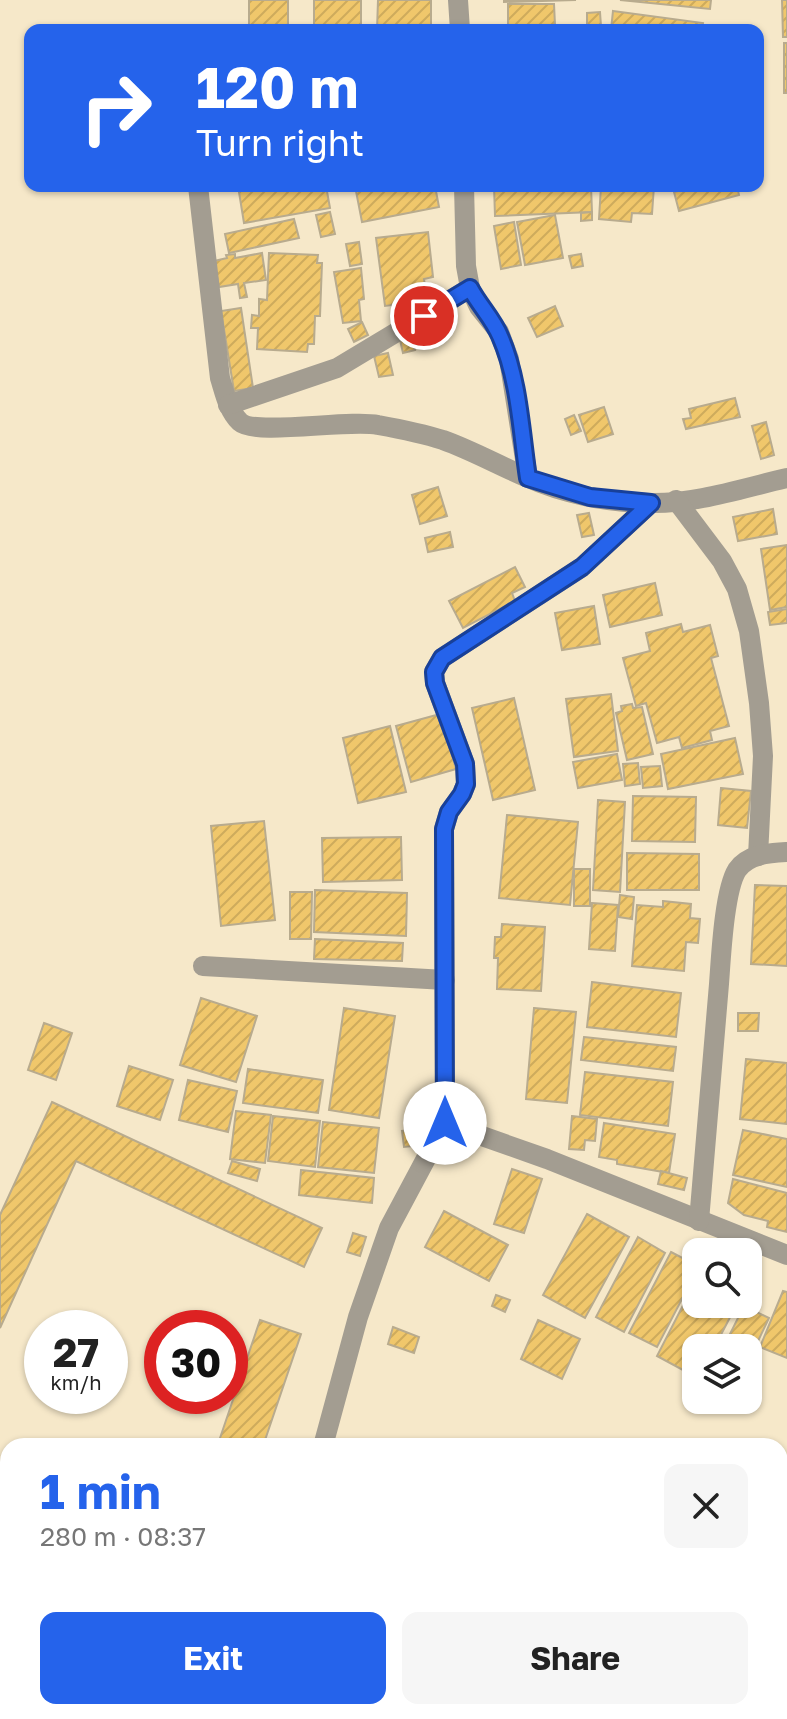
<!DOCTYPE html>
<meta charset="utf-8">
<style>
:root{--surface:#fff;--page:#f6f6f6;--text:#222;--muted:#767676;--accent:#2563eb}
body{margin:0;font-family:"Golos Text",sans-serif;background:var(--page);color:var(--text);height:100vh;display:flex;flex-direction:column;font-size:30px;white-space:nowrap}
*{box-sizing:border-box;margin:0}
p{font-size:26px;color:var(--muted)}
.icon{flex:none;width:44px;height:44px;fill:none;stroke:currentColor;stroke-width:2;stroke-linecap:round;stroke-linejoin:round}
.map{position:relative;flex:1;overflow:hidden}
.side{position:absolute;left:0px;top:1438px;width:788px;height:282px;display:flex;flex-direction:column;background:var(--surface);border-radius:24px 24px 0 0;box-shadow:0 2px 6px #0004}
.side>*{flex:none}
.guide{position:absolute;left:24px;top:24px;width:740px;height:168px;border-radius:16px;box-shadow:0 2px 6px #0004;background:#2563eb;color:#fff;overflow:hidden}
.fabs{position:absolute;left:682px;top:1238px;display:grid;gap:16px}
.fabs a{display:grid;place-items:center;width:80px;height:80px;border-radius:16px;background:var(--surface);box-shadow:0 2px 6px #0004;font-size:40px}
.speed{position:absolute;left:24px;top:1310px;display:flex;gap:16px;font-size:40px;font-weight:700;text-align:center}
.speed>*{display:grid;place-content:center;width:104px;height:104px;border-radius:50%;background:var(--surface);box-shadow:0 2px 6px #0004;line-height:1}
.speed small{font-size:20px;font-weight:400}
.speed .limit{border:12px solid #d22;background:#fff;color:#111}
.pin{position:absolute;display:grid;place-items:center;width:68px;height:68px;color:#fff;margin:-34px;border:4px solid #fff;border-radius:50%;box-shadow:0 2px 8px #0007}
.me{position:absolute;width:88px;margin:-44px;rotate:0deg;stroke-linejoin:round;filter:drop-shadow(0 0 6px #0008)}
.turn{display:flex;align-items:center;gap:28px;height:168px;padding:0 40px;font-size:36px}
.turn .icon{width:104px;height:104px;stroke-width:2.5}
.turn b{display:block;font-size:56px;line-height:68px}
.round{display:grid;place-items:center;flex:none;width:84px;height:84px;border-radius:16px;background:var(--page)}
.headline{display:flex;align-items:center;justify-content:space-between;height:136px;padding:0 40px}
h1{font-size:48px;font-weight:700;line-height:60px;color:var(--accent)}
.action{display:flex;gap:16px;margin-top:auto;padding:16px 40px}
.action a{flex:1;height:92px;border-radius:16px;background:var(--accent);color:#fff;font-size:32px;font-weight:700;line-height:92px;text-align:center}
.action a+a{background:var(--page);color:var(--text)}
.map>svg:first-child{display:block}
</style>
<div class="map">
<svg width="787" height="1719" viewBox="0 0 787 1719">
<defs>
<pattern id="building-hatch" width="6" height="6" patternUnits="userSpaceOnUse" patternTransform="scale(2)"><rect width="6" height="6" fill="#f0c76b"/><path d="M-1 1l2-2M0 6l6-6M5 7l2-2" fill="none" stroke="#ceab5c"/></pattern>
</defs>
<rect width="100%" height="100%" fill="#f6e8c9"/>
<g fill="url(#building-hatch)" stroke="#b8ab8e" stroke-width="2">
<rect x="249" y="0" width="39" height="30"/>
<rect x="314" y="0" width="47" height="30"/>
<polygon points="378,0 431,0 431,30 377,30"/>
<polygon points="504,0 576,0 504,2"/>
<polygon points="620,0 711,0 710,9"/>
<polygon points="782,0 787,0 787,37 783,37"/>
<polygon points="508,4 554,4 555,25 508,25"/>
<polygon points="613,11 703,23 702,30 611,30"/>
<polygon points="600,12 601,26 587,26 587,13"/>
<rect x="496" y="29" width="51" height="1"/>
<rect x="784" y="43" width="3" height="50"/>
<polygon points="238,186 326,186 330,208 244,223"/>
<polygon points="355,186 435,186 439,207 362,222"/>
<polygon points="494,186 591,186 592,212 495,216"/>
<polygon points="601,186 654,186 652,214 632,213 631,222 599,219"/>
<polygon points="698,186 737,186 739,195 679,211 674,192"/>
<polygon points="330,212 335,234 321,237 316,215"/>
<polygon points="592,212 592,220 581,221 581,213"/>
<polygon points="555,215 563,258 525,265 517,222"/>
<polygon points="294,219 299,238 229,253 225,234"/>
<polygon points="514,222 521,265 501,269 494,226"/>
<polygon points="428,232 433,277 424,279 426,294 416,295 417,302 385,306 376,238"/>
<polygon points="359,242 362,264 350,266 346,244"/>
<polygon points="262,253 266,280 244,283 247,297 240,298 238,284 219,287 214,261 227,258 226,255 235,254 235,258"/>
<polygon points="269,253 318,255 317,263 322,263 320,316 315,316 314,344 308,344 307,352 257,349 258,328 251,328 252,315 259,316 259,299 267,300"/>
<polygon points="581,254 583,266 572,268 569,256"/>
<polygon points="361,268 364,299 359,300 361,321 343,323 334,272"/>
<polygon points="555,306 563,326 537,337 528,318"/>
<polygon points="241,308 253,388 234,391 221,311"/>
<polygon points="362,322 368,335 354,342 348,329"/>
<polygon points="411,338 415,350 403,353 400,340"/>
<polygon points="388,353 393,375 379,377 374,356"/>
<polygon points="735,398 740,417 686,429 683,419 691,418 689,409"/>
<polygon points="604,407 613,434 588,442 579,415"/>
<polygon points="574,415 581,431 571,435 565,419"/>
<polygon points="766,422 774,455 761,459 752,426"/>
<polygon points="438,487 447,516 420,524 412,495"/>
<polygon points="773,509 777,534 738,541 733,517"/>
<polygon points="589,513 594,535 582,537 577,515"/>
<polygon points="450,532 453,547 428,552 425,538"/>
<polygon points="787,545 787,607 770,610 761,549"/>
<polygon points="515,567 525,587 512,593 515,601 463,628 449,601"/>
<polygon points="655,583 662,615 610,627 603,595"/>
<polygon points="594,606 600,644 562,650 555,613"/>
<polygon points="787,609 787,623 770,625 768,612"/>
<polygon points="681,624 683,632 710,625 718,656 711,658 729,726 710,731 712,740 682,748 679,737 657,743 646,703 636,706 623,658 650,651 646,633"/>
<polygon points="611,694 618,751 574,757 566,699"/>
<polygon points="514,698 535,790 493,800 472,708"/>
<polygon points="632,704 633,708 642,707 653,754 627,760 616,713 622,711 621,706"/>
<polygon points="440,714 456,769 411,782 396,726"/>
<polygon points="390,726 406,792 358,803 343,738"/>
<polygon points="735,738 743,774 668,789 661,754"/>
<polygon points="617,754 622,780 578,788 573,762"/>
<polygon points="638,763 640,784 625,786 623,764"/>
<polygon points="660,766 662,786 643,788 641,767"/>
<polygon points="721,788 751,791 747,828 718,825"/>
<polygon points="633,796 696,797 695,842 632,841"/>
<polygon points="598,800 625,802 620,892 593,890"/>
<polygon points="507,815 578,822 570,905 499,898"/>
<polygon points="264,821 275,920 221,926 211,826"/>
<polygon points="401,837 402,880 323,882 322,838"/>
<polygon points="627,853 699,854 699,890 627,890"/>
<rect x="574" y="869" width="16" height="37"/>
<polygon points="755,885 787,886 787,966 751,964"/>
<polygon points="315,890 407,893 406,936 314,932"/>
<polygon points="290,892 312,892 311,939 290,939"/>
<polygon points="620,895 634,897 632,919 618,917"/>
<polygon points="663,901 691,904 690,918 700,919 698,943 686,942 684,971 632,966 637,905 663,907"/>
<polygon points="592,903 618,905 615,951 589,949"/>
<polygon points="502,924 545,927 541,991 497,989 498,958 494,958 495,937 501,937"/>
<polygon points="315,939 403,943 402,961 314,959"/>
<polygon points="592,982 681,993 676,1037 587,1027"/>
<polygon points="201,998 257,1016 236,1082 180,1065"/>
<polygon points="344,1008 395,1016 379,1118 329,1110"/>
<polygon points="534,1008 576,1012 567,1103 526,1099"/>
<polygon points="738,1013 759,1013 758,1031 738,1031"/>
<polygon points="44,1023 72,1033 56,1080 28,1070"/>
<polygon points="584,1037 676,1047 673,1071 581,1060"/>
<polygon points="746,1059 787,1063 787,1124 740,1119"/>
<polygon points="129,1066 173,1080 160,1120 117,1106"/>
<polygon points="248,1069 323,1080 318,1113 243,1103"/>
<polygon points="585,1072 673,1082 668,1126 580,1115"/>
<polygon points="188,1080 237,1091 228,1132 179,1120"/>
<polygon points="52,1102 322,1228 304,1267 76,1161 0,1328 0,1215"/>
<polygon points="236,1111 271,1115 265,1163 230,1159"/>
<polygon points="273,1116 320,1121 315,1167 268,1161"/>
<polygon points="572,1116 597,1119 595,1141 585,1140 584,1150 569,1149"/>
<polygon points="323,1122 379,1128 374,1173 318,1167"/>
<polygon points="604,1123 675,1134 669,1173 617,1164 617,1160 599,1157"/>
<polygon points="419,1129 421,1145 404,1147 402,1131"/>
<polygon points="743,1130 787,1139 787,1187 733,1175"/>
<polygon points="232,1161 260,1169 257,1181 228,1173"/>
<polygon points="512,1169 542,1179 524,1233 494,1224"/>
<polygon points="301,1170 374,1178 372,1203 299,1195"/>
<polygon points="661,1171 687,1178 684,1190 658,1184"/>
<polygon points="733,1179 787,1193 787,1232 767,1227 768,1221 744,1215 728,1203"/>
<polygon points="444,1211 508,1245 489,1281 425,1247"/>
<polygon points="587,1214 629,1237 585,1318 543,1295"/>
<polygon points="353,1233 366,1237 360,1256 347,1252"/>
<polygon points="638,1237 665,1253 624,1332 596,1317"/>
<polygon points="671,1252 696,1265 696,1272 657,1347 629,1333"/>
<polygon points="696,1280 696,1304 737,1304 714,1348 696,1348 696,1377 657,1356"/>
<polygon points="783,1291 787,1292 787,1358 760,1347"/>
<polygon points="496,1295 510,1300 505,1312 492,1306"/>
<polygon points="744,1306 769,1318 748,1362 748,1348 723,1348"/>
<polygon points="260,1320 301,1334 263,1446 234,1446 219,1441"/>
<polygon points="538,1320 580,1339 562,1379 521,1359"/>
<polygon points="393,1327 419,1337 414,1353 388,1344"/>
</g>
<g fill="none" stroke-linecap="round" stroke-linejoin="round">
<g stroke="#a39d91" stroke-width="20">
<polyline points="458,0 460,30"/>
<path d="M198,186l22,192c5,16 8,32 20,44 15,14 109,-3 138,3 22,4 43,8 65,15 28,10 55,25 83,37 37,17 83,26 124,26 46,1 93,-15 137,-25"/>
<polyline points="464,186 466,266 470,288 479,307 499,332 509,359 528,478"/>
<polyline points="228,405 337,368 470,288"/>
<polyline points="676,500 722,561 737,589 749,631 759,703 763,756 758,856"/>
<polyline points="203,966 445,980"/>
<polyline points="445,1123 547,1159 787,1255"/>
<path d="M699,1221c7,-79 14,-158 20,-237 2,-26 5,-93 18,-114 11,-16 33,-17 50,-18"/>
<polyline points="323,1446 358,1317 389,1228 445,1123 444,829 449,812 462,794 466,784 465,764 435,683 434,672 442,658 582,567 651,503"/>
<polyline points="780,1702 787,1701"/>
<polyline points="213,1719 216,1712"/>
<polyline points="724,1719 743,1712"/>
</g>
</g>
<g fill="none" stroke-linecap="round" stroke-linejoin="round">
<g stroke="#184099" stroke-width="20">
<path id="route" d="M424,316l46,-28c9,17 23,31 30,48 19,43 21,95 28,142l62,19 61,6 -69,64 -140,91 -8,14 1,11 30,81 1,20 -4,10 -13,18 -5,17 1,294"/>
</g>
<use href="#route" stroke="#2563eb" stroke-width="14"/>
</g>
</svg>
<div class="fabs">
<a><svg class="icon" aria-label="search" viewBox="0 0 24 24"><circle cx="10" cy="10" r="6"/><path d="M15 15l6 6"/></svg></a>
<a><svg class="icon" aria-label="layers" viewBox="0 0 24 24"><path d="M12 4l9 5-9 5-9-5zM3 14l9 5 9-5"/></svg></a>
</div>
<div class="speed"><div>27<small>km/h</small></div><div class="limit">30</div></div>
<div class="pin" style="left:424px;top:316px;background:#d93025"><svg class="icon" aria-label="arrive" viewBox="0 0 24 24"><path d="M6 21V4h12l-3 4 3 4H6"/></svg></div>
<svg class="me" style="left:445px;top:1123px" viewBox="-20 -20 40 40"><circle r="19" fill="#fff"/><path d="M0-13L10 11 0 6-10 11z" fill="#2563eb"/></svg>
<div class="guide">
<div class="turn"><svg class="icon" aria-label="right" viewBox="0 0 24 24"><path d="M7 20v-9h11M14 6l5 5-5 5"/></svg><div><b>120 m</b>Turn right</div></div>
</div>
<section class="side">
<div class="headline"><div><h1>1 min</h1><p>280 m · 08:37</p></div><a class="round"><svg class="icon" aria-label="close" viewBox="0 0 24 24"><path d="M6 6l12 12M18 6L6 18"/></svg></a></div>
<div class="action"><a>Exit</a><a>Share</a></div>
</section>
</div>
